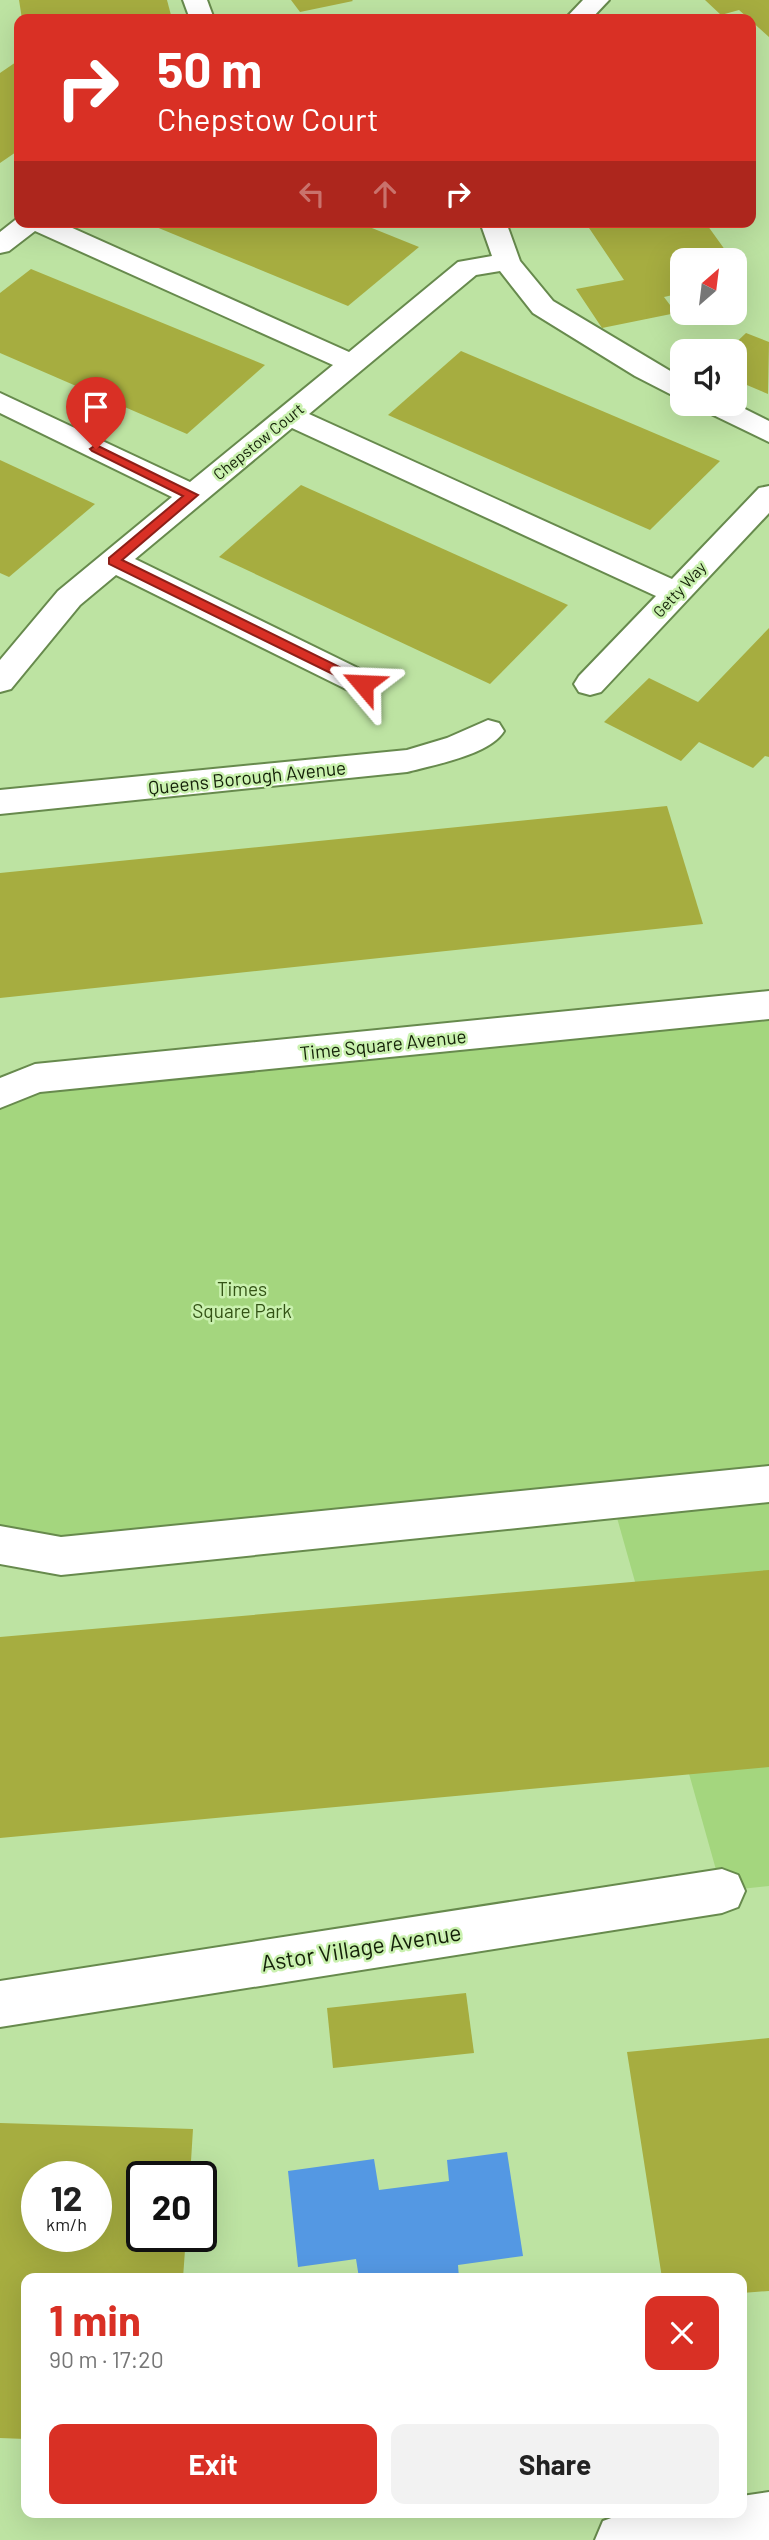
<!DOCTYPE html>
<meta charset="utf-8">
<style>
:root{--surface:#fff;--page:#f2f2f2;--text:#222;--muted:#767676;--accent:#d93025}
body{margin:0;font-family:Barlow,sans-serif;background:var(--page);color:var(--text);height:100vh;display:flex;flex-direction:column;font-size:26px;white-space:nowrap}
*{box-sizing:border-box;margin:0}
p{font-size:23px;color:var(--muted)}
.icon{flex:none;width:38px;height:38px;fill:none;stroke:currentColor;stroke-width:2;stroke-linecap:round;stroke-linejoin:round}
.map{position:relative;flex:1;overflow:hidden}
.side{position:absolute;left:21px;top:2273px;width:726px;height:245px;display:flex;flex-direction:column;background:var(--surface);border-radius:14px;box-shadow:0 7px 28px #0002}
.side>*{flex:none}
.top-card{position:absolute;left:14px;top:14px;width:742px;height:214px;border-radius:14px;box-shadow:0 7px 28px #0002;background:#d93025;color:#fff;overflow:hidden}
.needle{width:46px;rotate:28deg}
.controls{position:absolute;left:670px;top:248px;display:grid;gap:14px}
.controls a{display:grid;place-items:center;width:77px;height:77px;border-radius:14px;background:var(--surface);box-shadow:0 7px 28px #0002;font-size:35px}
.speed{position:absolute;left:21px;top:2161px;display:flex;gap:14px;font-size:35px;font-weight:700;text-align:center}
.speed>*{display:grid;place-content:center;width:91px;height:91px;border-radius:50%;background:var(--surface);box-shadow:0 7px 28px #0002;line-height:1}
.speed small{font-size:18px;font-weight:400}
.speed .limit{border:4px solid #111;border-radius:10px;background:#fff;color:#111}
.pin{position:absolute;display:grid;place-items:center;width:60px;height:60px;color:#fff;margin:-72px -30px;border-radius:50% 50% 50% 0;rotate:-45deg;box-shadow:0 0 7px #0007}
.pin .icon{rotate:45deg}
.me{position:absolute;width:77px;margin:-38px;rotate:296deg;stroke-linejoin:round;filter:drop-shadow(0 0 5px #0008)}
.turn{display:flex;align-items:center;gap:24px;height:147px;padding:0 28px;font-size:32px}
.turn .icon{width:91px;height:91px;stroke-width:2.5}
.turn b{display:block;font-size:49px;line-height:60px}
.lanes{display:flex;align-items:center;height:66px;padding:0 28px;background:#0003;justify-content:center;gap:35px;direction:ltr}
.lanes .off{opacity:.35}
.round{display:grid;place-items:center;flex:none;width:74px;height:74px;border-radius:14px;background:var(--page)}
.summary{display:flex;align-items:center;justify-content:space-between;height:119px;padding:0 28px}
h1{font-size:42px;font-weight:700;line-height:52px;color:var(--accent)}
.primary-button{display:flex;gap:14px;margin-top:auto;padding:14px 28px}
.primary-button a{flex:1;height:80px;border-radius:14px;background:var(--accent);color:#fff;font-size:28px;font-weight:700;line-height:80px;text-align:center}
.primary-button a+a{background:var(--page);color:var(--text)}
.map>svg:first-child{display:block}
</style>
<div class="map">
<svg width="769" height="2540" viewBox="0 0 769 2540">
<rect width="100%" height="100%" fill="#bde3a2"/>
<polygon fill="#a4d67e" points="769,1021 769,1886 722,1891 612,1500 0,1545 0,1101 35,1078"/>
<polygon fill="#5498e3" points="507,2152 523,2256 458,2265 459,2278 359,2278 356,2259 298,2267 288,2171 374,2159 379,2190 449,2181 447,2160"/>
<g fill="#a6ad40" fill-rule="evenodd">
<polygon points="19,0 167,0 172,19 22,19"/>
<polygon points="291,0 352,0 353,1 300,12"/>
<polygon points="705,0 769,0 769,37 739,10 721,15"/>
<polygon points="19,60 19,150 0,163 0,73"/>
<polygon points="144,222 357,222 419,247 348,306"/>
<polygon points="585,222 705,222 733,261 682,261 682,293 664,297 676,313 602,328 576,289 624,280"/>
<polygon points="735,263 747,280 735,282"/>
<polygon points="31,269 265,365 187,434 0,353 0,293"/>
<polygon points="746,333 769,342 768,394 735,380 735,352 726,352"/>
<polygon points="461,351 720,461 650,530 388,415"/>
<polygon points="0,460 95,504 9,577 0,573"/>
<polygon points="301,485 568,605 490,684 219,557"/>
<polygon points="769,628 769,757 765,756 753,768 699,742 681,761 604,722 649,678 698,702"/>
<polygon points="667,806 703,924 0,998 0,873"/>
<polygon points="769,1570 769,1767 0,1838 0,1637"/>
<polygon points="466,1993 474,2053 333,2068 327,2008"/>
<polygon points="769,2038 769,2291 742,2293 742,2278 662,2278 627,2052"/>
<path d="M0,2123l193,6 -3,48h-48v59h44l-3,42h-157v161l-26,-1zM37,2177h59v59h-59z"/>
</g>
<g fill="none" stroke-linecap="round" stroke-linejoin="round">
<g stroke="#678a4d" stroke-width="4">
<g id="minor">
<polygon points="183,0 207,0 214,19 190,19"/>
<polygon points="583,0 609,0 591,19 565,19"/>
<polygon points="19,217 19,222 59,222 349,352 458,262 492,256 480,222 506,222 520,261 553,301 682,378 682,398 672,395 635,376 533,313 500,271 476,275 309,414 672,579 759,488 769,486 769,513 601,692 590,695 579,692 574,684 579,676 656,596 292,428 135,559 374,676 379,684 374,692 363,695 352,692 116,575 80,605 11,689 0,692 0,660 58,591 172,497 0,413 0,393 190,482 333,365 35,231 9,251 0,253 0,232"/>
<polygon points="699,404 735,404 769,421 769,442 703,410"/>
<path d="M488,720l11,3 5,8c-14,24 -71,34 -97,41l-407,42v-24l407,-40 40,-12z"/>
<polygon points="769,991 769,1019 40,1092 0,1108 0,1078 35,1064"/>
<polygon points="769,1466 769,1502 61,1575 0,1564 0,1526 61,1537"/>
<polygon points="722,1869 738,1875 745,1891 738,1907 722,1913 0,2027 0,1981"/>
<polygon points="769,2492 769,2540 595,2540 603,2521 625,2513 742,2513 742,2496"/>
</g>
</g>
<use href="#minor" fill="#fff" fill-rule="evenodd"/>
</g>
<polygon fill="#d93025" stroke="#8d1f18" stroke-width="2" points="96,445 198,495 122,560 368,681 368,687 359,687 109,564 109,558 183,496 92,451 90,449"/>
<g text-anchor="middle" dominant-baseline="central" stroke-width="5" stroke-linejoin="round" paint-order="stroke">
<g font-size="16" fill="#142108" stroke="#caf1af">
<text transform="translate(258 441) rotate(-39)">Chepstow Court</text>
<text transform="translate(679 589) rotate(-47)">Getty Way</text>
</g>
<g font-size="19" fill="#142108" stroke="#caf1af">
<text transform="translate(247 777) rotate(-6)">Queens Borough Avenue</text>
<text transform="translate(383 1044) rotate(-6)">Time Square Avenue</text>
</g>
<g font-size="19" fill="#335315" stroke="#caf1af">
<text x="242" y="1288">Times<tspan x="242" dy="22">Square Park</tspan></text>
</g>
<g font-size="23" fill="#142108" stroke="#caf1af">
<text transform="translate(361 1947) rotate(-9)">Astor Village Avenue</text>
</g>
</g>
</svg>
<div class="controls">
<a><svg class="needle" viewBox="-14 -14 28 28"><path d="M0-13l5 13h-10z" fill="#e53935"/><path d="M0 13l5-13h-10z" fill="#767676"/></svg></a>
<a><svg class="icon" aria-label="sound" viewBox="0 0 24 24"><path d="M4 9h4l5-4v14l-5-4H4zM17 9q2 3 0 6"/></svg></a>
</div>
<div class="speed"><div>12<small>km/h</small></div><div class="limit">20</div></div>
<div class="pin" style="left:96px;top:449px;background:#d93025"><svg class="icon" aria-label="arrive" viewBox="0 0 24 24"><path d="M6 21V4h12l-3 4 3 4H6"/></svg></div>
<svg class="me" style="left:363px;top:684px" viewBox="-20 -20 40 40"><path d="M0-17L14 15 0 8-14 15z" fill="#d93025" stroke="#fff" stroke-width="4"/></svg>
<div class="top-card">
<div class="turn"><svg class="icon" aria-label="right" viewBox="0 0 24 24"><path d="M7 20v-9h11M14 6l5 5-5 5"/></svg><div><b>50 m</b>Chepstow Court</div></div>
<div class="lanes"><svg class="icon off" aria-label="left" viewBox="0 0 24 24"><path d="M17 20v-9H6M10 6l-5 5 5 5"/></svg><svg class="icon off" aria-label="ahead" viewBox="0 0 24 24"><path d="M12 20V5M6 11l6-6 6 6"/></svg><svg class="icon" aria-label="right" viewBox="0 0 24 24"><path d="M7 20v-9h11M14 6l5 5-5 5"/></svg></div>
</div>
<section class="side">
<div class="summary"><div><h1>1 min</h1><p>90 m · 17:20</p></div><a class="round" style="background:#d93025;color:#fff"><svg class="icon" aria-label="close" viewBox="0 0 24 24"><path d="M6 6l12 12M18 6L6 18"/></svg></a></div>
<div class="primary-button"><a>Exit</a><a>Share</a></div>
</section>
</div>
